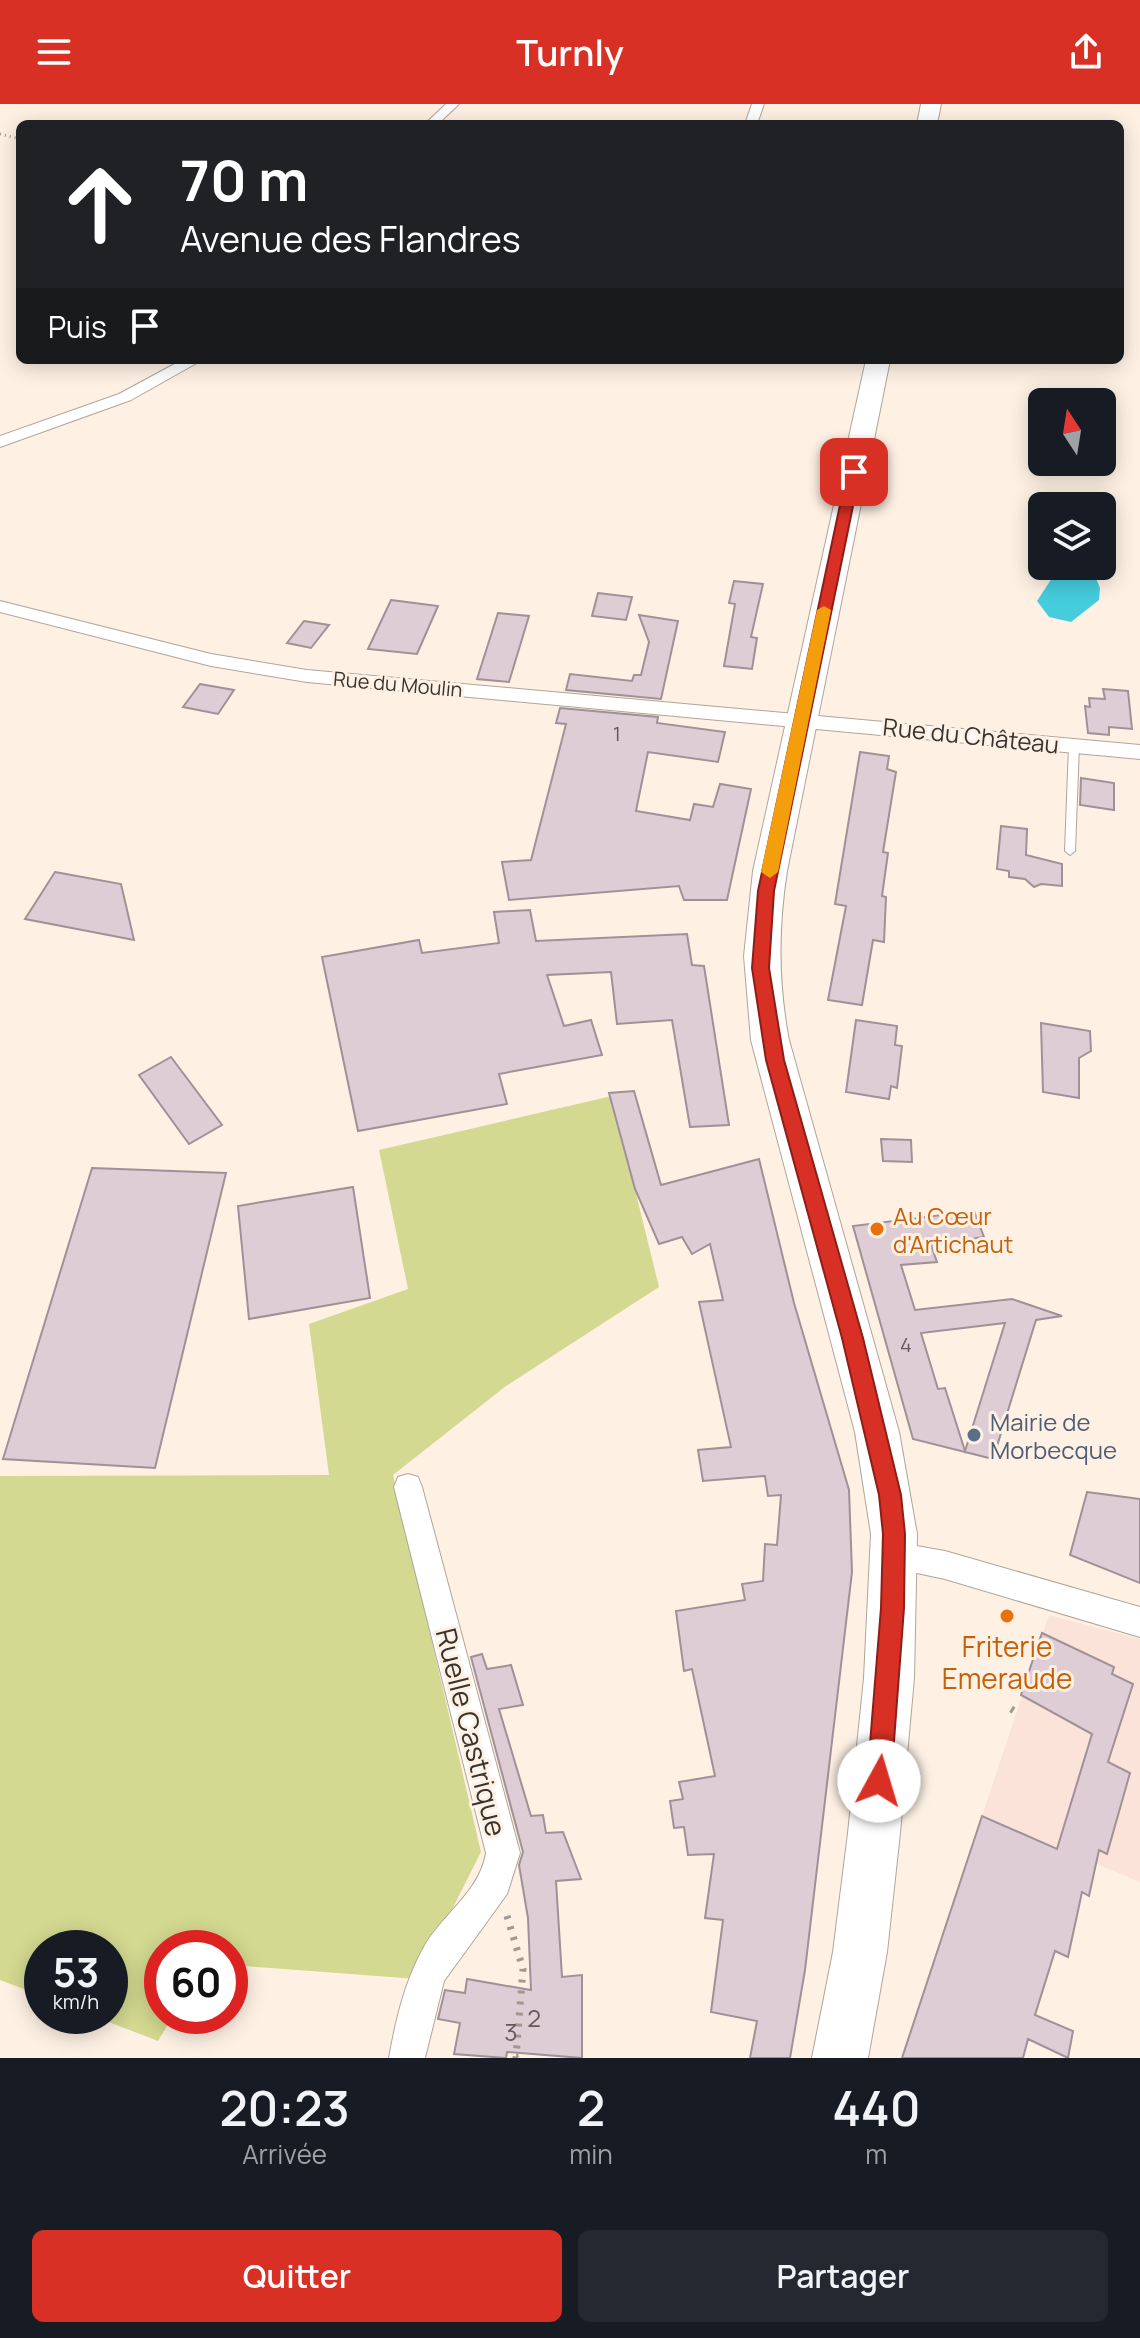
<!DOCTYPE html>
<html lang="fr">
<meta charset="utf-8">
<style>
:root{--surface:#171b24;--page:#242831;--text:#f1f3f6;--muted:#9ea1a6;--accent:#d93025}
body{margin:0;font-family:Manrope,sans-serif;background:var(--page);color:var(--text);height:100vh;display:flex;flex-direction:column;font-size:30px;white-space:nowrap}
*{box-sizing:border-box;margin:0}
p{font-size:26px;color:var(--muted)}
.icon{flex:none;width:44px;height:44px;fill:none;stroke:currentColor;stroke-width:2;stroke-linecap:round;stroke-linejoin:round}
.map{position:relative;height:1954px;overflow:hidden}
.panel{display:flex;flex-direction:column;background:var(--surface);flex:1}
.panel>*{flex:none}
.top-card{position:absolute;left:16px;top:16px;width:1108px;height:244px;border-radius:12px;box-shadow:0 4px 20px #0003;background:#202124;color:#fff;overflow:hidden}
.needle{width:52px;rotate:348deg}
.controls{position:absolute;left:1028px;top:284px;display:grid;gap:16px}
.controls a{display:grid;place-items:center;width:88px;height:88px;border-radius:12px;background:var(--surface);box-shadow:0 4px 20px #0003;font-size:40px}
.speed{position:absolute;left:24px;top:1826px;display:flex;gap:16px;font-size:40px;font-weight:700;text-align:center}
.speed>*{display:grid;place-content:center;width:104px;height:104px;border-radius:50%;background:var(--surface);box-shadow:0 4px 20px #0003;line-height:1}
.speed small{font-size:20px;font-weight:400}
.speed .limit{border:12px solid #d22;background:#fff;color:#111}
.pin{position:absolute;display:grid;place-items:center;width:68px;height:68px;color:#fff;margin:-34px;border-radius:16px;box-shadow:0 4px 12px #0006}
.me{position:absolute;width:88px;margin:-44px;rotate:6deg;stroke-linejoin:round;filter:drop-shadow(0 0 6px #0008)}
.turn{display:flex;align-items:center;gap:28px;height:168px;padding:0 32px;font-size:36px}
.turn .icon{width:104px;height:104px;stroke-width:2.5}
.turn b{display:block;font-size:56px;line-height:68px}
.then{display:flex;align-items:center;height:76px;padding:0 32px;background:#0003;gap:16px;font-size:30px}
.eta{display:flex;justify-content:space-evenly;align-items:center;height:136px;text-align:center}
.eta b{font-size:48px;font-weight:600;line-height:56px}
.action{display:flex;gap:16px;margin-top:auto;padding:16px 32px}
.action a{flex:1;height:92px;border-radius:12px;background:var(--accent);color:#fff;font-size:32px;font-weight:600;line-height:92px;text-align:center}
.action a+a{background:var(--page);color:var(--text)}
header{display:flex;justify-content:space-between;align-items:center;height:104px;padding:0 32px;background:var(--accent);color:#fff;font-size:36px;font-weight:600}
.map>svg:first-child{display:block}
</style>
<header><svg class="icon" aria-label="menu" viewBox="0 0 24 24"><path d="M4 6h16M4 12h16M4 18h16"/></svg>Turnly<svg class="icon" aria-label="share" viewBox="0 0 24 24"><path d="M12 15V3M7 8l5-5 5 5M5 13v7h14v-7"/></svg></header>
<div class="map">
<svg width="1140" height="1954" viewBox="0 0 1140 1954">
<rect width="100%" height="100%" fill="#fef1e4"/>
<polygon fill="#fce3da" points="1049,1511 1140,1535 1140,1778 982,1712"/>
<polygon fill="#d3d990" points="612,992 659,1183 506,1282 393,1371 481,1748 417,1875 230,1861 230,1844 162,1844 162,1912 173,1912 158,1937 93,1912 110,1912 110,1844 42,1844 42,1892 0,1876 0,1372 329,1371 309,1220 408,1185 379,1046"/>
<polygon fill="#45cddd" points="1080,470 1095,472 1100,484 1099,496 1071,518 1049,513 1037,497 1052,474"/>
<g fill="#decdd4" stroke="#a09097" stroke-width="2" fill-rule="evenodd">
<polygon points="734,477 763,480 751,533 757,534 752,565 724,562 735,500 729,499"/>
<polygon points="598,489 632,493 626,516 592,512"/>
<polygon points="391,496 438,502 417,550 368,545"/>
<polygon points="498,509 529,512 509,578 477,575"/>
<polygon points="639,511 678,517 661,595 566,586 570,570 632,577 634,571 641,571 649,538"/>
<polygon points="304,517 329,521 311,544 287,539"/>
<polygon points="200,580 234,586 218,610 183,603"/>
<polygon points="1103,585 1128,587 1132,625 1109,623 1109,631 1088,629 1085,602 1090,603 1089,594 1105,595"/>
<polygon points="560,604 658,613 657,619 725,628 718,658 648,648 636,707 690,716 694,700 713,703 720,680 751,685 727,796 684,796 679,782 509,796 502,758 531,756 566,620 556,619"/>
<polygon points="860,648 889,652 887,665 896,668 883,748 888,749 882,792 886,793 884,838 873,836 862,901 828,896 846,802 835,800"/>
<polygon points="1081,674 1114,679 1114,706 1080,701"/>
<polygon points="1001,722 1027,725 1026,751 1062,760 1062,782 1041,780 1034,783 1025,775 1009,773 1009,767 997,765"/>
<polygon points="55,768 121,780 134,836 25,815"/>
<polygon points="530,806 536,837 687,830 692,861 704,862 729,1021 690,1023 672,916 617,920 611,868 547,871 564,922 591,916 602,951 499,970 507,1000 358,1027 322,853 419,836 422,849 499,839 494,808"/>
<polygon points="856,916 897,922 895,941 902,942 897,984 891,982 889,995 846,988"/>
<polygon points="1041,919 1090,927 1091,947 1079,954 1079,994 1043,988"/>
<polygon points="171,953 222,1021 189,1040 139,971"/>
<polygon points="634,987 661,1081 759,1055 794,1199 849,1386 852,1468 805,1866 790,1954 750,1954 757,1917 711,1908 723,1816 705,1814 714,1750 688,1751 684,1723 674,1724 670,1697 683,1695 679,1678 715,1672 692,1565 684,1567 676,1507 745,1496 742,1480 763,1477 765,1440 777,1441 781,1391 768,1392 765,1372 703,1377 698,1346 731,1343 699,1198 723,1196 710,1140 692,1150 682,1133 659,1140 635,1085 609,989"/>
<polygon points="881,1035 911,1036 912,1058 883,1057"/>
<polygon points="92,1064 226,1069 155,1364 3,1355"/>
<polygon points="353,1083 370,1194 249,1215 238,1102"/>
<path d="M974,1107l10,26 -53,8 6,17 -36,3 14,45 97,-11 50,17 -26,4 -43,139 -80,-20 -60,-213zM1005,1219l-40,128 -20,-63 -7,1 -17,-56z"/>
<polygon points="1087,1388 1140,1395 1140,1479 1070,1451"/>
<polygon points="1042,1529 1114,1563 1112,1570 1133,1580 1108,1658 1130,1669 1107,1750 1099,1746 1089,1792 1082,1788 1068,1853 1055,1847 1035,1911 1073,1927 1068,1954 1028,1935 1023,1954 902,1954 982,1712 1057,1745 1092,1630 1021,1591"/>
<polygon points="482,1550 487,1565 511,1561 523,1601 499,1605 531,1712 543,1711 546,1729 563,1728 581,1775 556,1777 562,1873 582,1871 582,1954 507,1948 506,1954 454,1950 460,1919 438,1915 445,1886 465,1889 467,1875 531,1886 528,1814 519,1761 523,1748 471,1553"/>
</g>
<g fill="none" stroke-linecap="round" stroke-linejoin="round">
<g stroke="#b0a498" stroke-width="2">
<polygon id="service" points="1074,638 1079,641 1075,747 1070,751 1065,747 1069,641"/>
</g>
<g stroke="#b0a498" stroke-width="2">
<g id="minor">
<polygon points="446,0 459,0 438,20 425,20"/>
<polygon points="752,0 764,0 757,20 745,20"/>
<polygon points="182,256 202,256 131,296 0,343 0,332 119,290"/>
<polygon points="0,497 211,550 307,566 1140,641 1140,655 307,578 211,562 0,508"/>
<path d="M408,1370l10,3 4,10 98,366 -13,41 -63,87 -19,77h-36c7,-39 16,-78 36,-113 19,-32 55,-54 61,-92l-92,-366 4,-10z"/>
<polygon points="894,1438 945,1447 1140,1503 1140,1533 945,1475 884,1462 879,1452 884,1442"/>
</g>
</g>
<g stroke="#b0a498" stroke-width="2">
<g id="primary">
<polygon points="921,0 941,0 937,20 917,20"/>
<path d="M866,256h24l-103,511c-9,57 -9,112 2,169l110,392 18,102 -3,144 -14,155 -13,119 -19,106h-56l21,-106 15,-119 16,-155 7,-144 -16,-102 -104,-392 -7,-84 9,-85z"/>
</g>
</g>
<polyline stroke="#a1988f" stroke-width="3" stroke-dasharray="1 4" stroke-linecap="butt" points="0,30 20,35"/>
<g stroke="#a1988f" stroke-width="7" stroke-dasharray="3 8" stroke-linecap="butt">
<polyline points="1022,1572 1027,1575"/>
<polyline points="1011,1605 1016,1608"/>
<polyline points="507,1812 523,1865 516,1953 526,1954"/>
</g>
<use href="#service" fill="#fff" fill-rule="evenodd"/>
<use href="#minor" fill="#fff" fill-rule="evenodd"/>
<use href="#primary" fill="#fff" fill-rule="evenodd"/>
</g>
<polygon fill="#d93025" stroke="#8d1f18" stroke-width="2" points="854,364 860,368 774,787 769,864 784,956 863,1234 901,1391 905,1430 904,1504 891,1677 887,1686 879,1690 870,1686 867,1677 881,1504 883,1430 879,1391 842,1234 766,956 752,864 758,787 847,368"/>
<polygon fill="#f59e0b" points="824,502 831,506 778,768 770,774 761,768 817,506"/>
<g fill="#e8710a" stroke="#fef1e4" stroke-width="3">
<circle cx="877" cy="1125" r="8"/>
<circle cx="1007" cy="1512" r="8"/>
</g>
<circle fill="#5c6f8a" stroke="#fef1e4" stroke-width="3" cx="974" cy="1331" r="8"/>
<g text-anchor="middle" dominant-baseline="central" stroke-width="6" stroke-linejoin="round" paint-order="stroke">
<g font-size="20" fill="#38332e" stroke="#fef1e4">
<text transform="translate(398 580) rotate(5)">Rue du Moulin</text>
</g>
<g font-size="20" fill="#625a58">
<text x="617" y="629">1</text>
<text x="906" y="1240">4</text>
</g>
<g font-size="24" fill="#38332e" stroke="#fef1e4">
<text transform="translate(971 631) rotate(6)">Rue du Château</text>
</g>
<g font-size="24" fill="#c56008" stroke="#fef1e4" text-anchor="start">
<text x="893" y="1111">Au Cœur<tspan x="893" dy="28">d'Artichaut</tspan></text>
</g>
<g font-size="24" fill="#4e5e75" stroke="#fef1e4" text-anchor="start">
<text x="990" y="1317">Mairie de<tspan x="990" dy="28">Morbecque</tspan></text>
</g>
<g font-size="24" fill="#625a58">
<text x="534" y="1913">2</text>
<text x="511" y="1927">3</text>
</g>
<g font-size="28" fill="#c56008" stroke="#fef1e4">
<text x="1007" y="1542">Friterie<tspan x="1007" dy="32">Emeraude</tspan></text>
</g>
<g font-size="28" fill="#38332e" stroke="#fef1e4">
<text transform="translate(472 1628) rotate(76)">Ruelle Castrique</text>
</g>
</g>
</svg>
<div class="controls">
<a><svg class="needle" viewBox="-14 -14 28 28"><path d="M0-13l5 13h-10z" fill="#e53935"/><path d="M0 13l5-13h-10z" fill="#9ea1a6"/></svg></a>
<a><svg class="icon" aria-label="layers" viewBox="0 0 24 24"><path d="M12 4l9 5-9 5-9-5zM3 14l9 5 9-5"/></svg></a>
</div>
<div class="speed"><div>53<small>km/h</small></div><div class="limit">60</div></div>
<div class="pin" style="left:854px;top:368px;background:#d93025"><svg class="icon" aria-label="arrive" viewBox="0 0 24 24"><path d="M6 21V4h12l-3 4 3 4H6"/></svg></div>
<svg class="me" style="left:879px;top:1677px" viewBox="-20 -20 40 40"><circle r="19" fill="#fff"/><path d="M0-13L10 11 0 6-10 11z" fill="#d93025"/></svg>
<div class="top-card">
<div class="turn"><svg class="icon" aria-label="ahead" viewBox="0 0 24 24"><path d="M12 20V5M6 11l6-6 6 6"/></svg><div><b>70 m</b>Avenue des Flandres</div></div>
<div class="then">Puis<svg class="icon" aria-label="arrive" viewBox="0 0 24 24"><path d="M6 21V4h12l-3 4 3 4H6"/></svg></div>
</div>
</div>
<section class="panel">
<div class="eta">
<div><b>20:23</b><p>Arrivée</p></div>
<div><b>2</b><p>min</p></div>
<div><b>440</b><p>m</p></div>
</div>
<div class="action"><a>Quitter</a><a>Partager</a></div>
</section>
